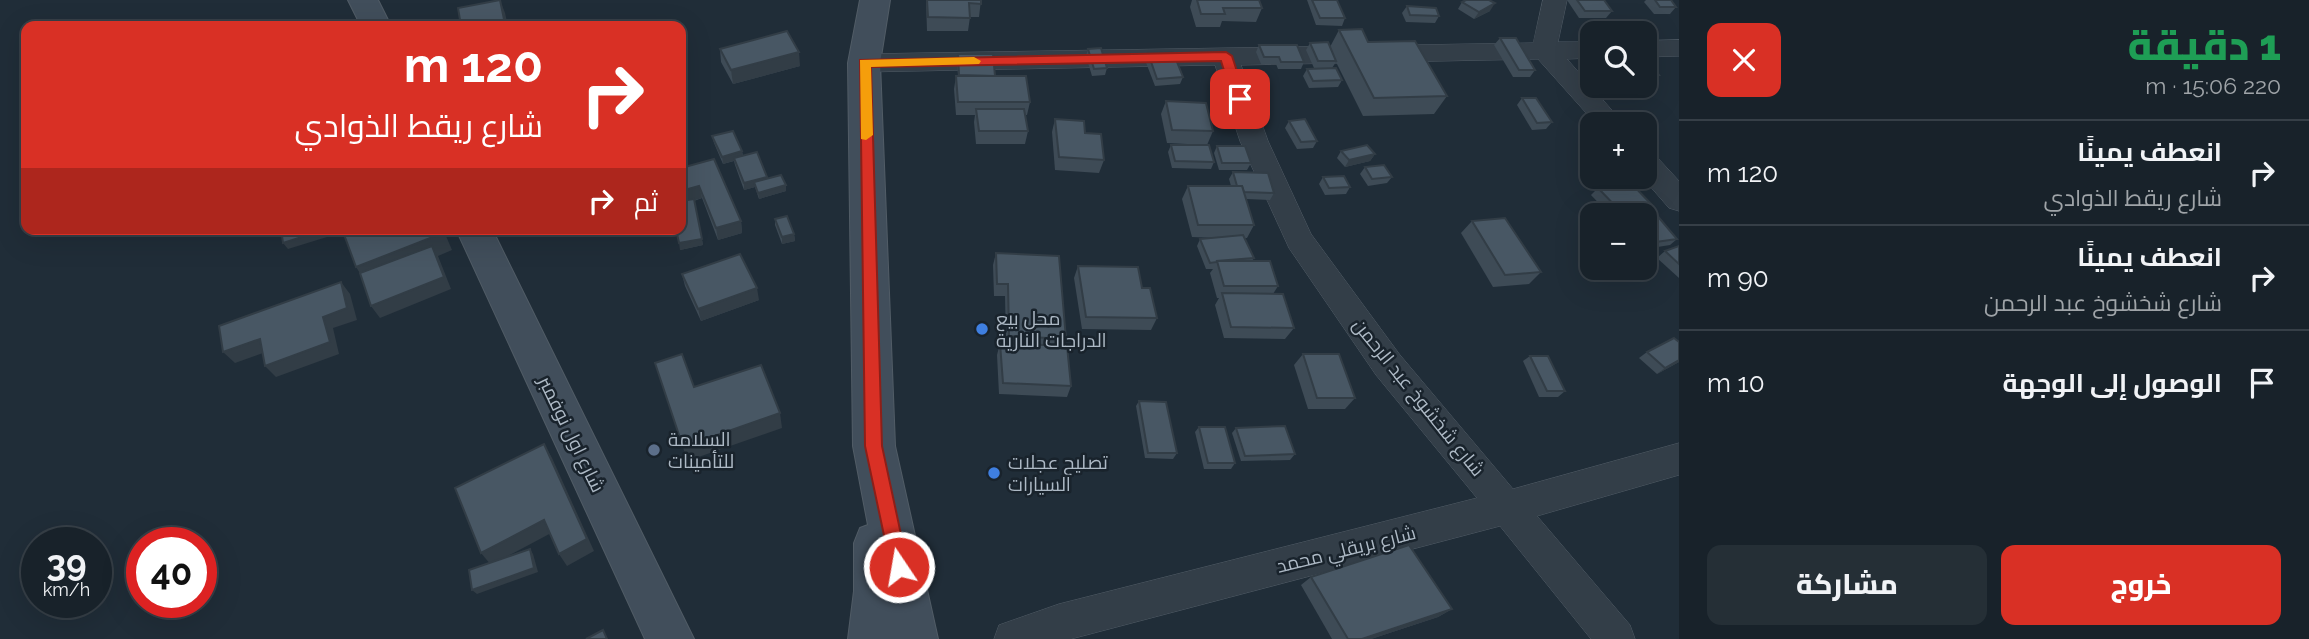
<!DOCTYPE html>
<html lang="ar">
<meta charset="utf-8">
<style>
:root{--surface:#18222a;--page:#252f36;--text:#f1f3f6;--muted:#9fa4a8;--line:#363f47;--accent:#d93025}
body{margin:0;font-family:Raleway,Cairo,sans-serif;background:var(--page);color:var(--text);direction:rtl;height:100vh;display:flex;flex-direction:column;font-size:26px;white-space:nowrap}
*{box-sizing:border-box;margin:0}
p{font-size:23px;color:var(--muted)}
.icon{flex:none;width:38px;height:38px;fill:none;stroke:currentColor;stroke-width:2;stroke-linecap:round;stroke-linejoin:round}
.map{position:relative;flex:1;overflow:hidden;direction:ltr}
.details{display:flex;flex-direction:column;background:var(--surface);width:630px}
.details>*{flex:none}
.guide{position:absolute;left:21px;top:21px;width:665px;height:214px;border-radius:14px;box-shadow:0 7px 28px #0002,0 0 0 2px var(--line);direction:rtl;background:#d93025;color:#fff;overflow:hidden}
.tools{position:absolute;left:1580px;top:21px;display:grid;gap:14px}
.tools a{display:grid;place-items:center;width:77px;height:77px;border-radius:14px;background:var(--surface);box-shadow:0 7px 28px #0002,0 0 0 2px var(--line);font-size:35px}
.speed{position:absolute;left:21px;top:527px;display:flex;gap:14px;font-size:35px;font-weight:700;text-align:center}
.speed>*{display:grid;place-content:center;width:91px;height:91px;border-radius:50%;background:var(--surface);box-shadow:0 7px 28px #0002,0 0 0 2px var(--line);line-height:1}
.speed small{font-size:18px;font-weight:400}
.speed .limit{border:10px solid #d22;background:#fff;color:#111}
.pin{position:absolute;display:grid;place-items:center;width:60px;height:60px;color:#fff;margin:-30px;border-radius:14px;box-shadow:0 4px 10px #0006}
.me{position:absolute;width:77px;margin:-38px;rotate:348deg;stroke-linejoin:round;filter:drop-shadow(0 0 5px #0008)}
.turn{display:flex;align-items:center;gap:24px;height:147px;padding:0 28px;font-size:32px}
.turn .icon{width:91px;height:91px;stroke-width:2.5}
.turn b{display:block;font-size:49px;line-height:60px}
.then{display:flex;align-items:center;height:66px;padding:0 28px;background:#0003;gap:14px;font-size:26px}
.round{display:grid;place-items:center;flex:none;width:74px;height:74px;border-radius:14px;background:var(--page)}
.summary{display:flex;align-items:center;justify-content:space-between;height:119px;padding:0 28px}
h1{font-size:42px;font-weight:800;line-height:52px;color:#1e9e55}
.button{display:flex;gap:14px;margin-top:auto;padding:14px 28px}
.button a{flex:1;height:80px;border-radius:14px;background:var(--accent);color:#fff;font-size:28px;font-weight:800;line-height:80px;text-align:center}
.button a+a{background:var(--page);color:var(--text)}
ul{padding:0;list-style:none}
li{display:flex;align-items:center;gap:21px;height:105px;padding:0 28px;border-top:2px solid var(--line)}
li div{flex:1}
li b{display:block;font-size:26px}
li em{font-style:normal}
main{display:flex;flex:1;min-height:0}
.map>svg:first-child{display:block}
</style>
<main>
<section class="details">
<div class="summary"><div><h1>1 دقيقة</h1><p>220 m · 15:06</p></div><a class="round" style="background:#d93025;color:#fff"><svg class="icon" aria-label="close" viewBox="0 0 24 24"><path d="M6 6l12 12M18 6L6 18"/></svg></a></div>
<ul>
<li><svg class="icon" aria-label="right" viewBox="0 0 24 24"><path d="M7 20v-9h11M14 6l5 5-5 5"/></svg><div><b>انعطف يمينًا</b><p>شارع ريقط الذوادي</p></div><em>120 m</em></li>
<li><svg class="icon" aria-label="right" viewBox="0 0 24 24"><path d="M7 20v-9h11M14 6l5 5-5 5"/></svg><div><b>انعطف يمينًا</b><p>شارع شخشوخ عبد الرحمن</p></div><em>90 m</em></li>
<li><svg class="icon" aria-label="arrive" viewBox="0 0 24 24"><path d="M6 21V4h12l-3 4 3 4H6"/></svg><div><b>الوصول إلى الوجهة</b></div><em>10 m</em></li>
</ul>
<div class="button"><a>خروج</a><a>مشاركة</a></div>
</section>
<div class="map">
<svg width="1679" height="639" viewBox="0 0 1679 639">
<rect width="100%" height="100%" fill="#202d38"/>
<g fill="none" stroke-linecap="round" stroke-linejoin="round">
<g stroke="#515c66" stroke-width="1">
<g id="street">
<polygon points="1543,0 1567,0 1558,42 1592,42 1592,58 1567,59 1624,124 1596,124 1538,59 1241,65 1268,141 1311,234 1400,355 1513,489 1679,443 1679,475 1537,516 1630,625 1635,639 1591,639 1500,526 1071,639 994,639 999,625 1059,604 1477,498 1376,375 1289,248 1240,141 1215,65 864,72 855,69 851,63 855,57 864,54 1533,43"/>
<polygon points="1679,40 1679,56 1645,57 1645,41"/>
<polygon points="1645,152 1655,155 1679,181 1679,211 1669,208 1642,177 1645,177"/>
</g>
</g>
<g stroke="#515c66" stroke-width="2">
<g id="secondary">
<polygon points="348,0 378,0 391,26 361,26"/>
<polygon points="860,0 890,0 880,63 895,446 938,639 848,639 854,591 854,543 860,528 868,525 853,446 848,63"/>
<polygon points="456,229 492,229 694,639 645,639"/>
</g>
</g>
<use href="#street" fill="#333e48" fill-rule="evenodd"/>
<use href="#secondary" fill="#414e5b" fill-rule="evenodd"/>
</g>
<g fill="#3e4b56">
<polygon points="926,0 981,0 979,17 970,17 968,31 927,31"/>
<polygon points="1192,0 1259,0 1262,8 1256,22 1222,21 1220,27 1196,27 1190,7"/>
<polygon points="1307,0 1337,0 1345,18 1342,26 1316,25"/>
<polygon points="1567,0 1604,0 1612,11 1606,18 1579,18"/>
<polygon points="1646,0 1671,0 1676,7 1670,14 1654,14 1644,2"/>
<polygon points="1462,2 1490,11 1474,19 1458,9"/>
<polygon points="1407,6 1439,16 1435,23 1406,22 1402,13"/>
<polygon points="1339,30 1368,42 1447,96 1434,114 1363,116 1336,62 1332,68 1314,68 1306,50 1310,43 1330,47"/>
<polygon points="1500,38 1535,70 1530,77 1513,77 1494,45"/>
<polygon points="1259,45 1304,62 1301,69 1278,69 1276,64 1261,64 1256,52"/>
<polygon points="720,49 800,66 733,84 721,62"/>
<polygon points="1088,49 1107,68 1105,75 1092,76 1086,56"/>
<polygon points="1148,53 1183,77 1180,84 1155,86 1145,60"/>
<polygon points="958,54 995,76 1030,102 1027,115 1025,115 1028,131 1025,144 976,144 974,122 975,115 956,115 954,89 956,76 958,76 957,61"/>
<polygon points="1645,57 1659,75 1653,82 1645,82"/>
<polygon points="1307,69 1342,80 1338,87 1309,88 1303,76"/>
<polygon points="1522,98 1552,122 1546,129 1532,130 1517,105"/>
<polygon points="1166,101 1213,131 1207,145 1167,143 1161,114"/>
<polygon points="1055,119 1085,133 1104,160 1099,173 1055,170 1052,132"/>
<polygon points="1289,121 1317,141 1313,148 1297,149 1285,128"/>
<polygon points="712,136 742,151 743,156 767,179 786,185 786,191 759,199 755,187 744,190 735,165 734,161 723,164 714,143"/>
<polygon points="1171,145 1214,162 1211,169 1172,168 1168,152"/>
<polygon points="1217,146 1251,163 1247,170 1219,170 1214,153"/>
<polygon points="1341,151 1375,154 1370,161 1345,167 1337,158"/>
<polygon points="1365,167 1392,177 1387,183 1368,186 1360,174"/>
<polygon points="681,168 741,221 742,233 718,240 702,198 694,201 703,245 680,250"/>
<polygon points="1233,172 1274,193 1270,200 1246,199 1254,225 1247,238 1245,238 1254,258 1252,261 1278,286 1273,294 1294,328 1285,339 1224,338 1215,305 1219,298 1217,298 1210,273 1213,269 1206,269 1197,246 1200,239 1217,238 1192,237 1182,199 1188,186 1231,186 1229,179"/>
<polygon points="1323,177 1350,187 1346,194 1325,195 1319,184"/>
<polygon points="1598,188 1646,212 1633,215 1610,215 1591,195"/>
<polygon points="1645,215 1677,239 1670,245 1645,249"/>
<polygon points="775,219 794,234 795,241 782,244 775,225"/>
<polygon points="1472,221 1541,272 1529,284 1493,287 1461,233"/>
<polygon points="1679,246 1679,278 1657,258 1665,251"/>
<polygon points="996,253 1066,339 1063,346 1071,386 1067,397 999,394 997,355 1000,343 1006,343 1005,296 994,296 993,265"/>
<polygon points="1078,266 1142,288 1157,318 1151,330 1082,329 1074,278"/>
<polygon points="682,274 759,300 701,321 685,286"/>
<polygon points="1647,352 1679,362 1657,374 1639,358"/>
<polygon points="1303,354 1355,398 1345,409 1308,409 1294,365"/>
<polygon points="1530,356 1565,391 1558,397 1539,397 1523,361"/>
<polygon points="1139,401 1177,453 1173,459 1145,458 1136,406"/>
<polygon points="1199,427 1235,463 1231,469 1204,469 1195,432"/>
<polygon points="1236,428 1295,454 1290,460 1241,461 1232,433"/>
<polygon points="1311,577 1452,609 1438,617 1371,639 1332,639 1301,585"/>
</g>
<g fill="#323d46">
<polygon points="500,0 505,13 508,26 493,26"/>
<polygon points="1495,3 1490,11 1474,19 1479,12"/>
<polygon points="799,52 800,66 733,84 731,70"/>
<polygon points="742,151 743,158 723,164 722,157"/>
<polygon points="1375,154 1370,161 1345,167 1349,160"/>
<polygon points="767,177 768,184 754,182 755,187 744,190 744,183"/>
<polygon points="786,185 786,191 759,199 758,193"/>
<polygon points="699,186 702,198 681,204 681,191"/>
<polygon points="1653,206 1646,212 1633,215 1619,215 1622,213"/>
<polygon points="741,221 742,233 718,240 716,228"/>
<polygon points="327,229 339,229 340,233 288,249 283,243"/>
<polygon points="441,229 443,229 452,250 438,256 451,289 380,318 371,306 367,284 356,267"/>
<polygon points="547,229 566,229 549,233"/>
<polygon points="794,234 795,241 782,244 782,237"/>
<polygon points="702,239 703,245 680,250 679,243"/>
<polygon points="341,282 350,294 357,320 333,328 339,354 276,377 265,366 323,317"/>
<polygon points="757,288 759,300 701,321 698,309"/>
<polygon points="260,339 271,350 235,363 223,352"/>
<polygon points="1679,360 1679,362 1657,374 1665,368"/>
<polygon points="780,413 782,428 687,461 683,447"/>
<polygon points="544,444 552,458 594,551 567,566 559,554"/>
<polygon points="544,520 553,532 491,565 481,553"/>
<polygon points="530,549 533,554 538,572 477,594 472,590"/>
<polygon points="1452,609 1438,617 1371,639 1362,639"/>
</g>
<g fill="#485764" stroke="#323d46" stroke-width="2">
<polygon points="500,0 505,24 493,26 461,26 458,8"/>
<polygon points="927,0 981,0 981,4 969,3 970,18 928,17"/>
<polygon points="1197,0 1259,0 1262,8 1223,8 1225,14 1201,14"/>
<polygon points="1312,0 1337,0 1345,18 1320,18"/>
<polygon points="1466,0 1489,0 1495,3 1479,12 1462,2"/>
<polygon points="1577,0 1604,0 1612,11 1585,11"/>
<polygon points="1655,0 1671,0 1676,7 1660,7"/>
<polygon points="1407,6 1436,8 1439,16 1410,15"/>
<polygon points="1362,29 1368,42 1415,41 1447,96 1374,98 1339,30"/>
<polygon points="787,31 799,52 731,70 720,49"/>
<polygon points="1500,38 1516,38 1535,70 1519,70"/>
<polygon points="1328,42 1336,61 1318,61 1310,43"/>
<polygon points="1259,45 1297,45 1304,62 1281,62 1279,57 1264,57"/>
<polygon points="1101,48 1107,68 1094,69 1088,49"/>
<polygon points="1173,52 1183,77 1157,79 1148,53"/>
<polygon points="958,54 993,54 995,76 959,75"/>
<polygon points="1645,57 1659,75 1645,75"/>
<polygon points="1336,68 1342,80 1313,81 1307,69"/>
<polygon points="956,76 1026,76 1030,102 958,102"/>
<polygon points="1522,98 1536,98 1552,122 1537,123"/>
<polygon points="1166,101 1206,103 1213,131 1172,130"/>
<polygon points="976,109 1024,109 1028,131 979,131"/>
<polygon points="1055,119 1084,121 1085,133 1101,134 1104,160 1059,157"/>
<polygon points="1305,119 1317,141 1301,142 1289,121"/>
<polygon points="733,131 742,151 722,157 712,136"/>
<polygon points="1171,145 1209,145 1214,162 1175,161"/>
<polygon points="1367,145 1375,154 1349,160 1341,151"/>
<polygon points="1217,146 1245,146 1251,163 1222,163"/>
<polygon points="757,152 767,177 744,183 734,158"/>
<polygon points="714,159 741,221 716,228 699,186 681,191 681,168"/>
<polygon points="1384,165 1392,177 1372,179 1365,167"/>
<polygon points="1233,172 1268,173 1274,193 1244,192 1242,186 1237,186"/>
<polygon points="781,175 786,185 758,193 754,182"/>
<polygon points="1344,176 1350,187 1329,188 1323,177"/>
<polygon points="1629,181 1653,206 1622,213 1598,188"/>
<polygon points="1188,186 1242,186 1254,225 1198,225"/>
<polygon points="694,199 702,239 679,243 676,229 681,229 681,201"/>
<polygon points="1655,213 1677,239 1649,243 1645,238 1645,215 1637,215"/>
<polygon points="787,216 794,234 782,237 775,219"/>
<polygon points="1505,218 1541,272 1505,275 1472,221"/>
<polygon points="281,229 327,229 283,243"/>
<polygon points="342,229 441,229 443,233 356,267"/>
<polygon points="1243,235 1254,258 1217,261 1217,262 1210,263 1200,239"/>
<polygon points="432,246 444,277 371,306 360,273"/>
<polygon points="1679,246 1679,264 1665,251"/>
<polygon points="996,253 1059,256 1066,339 1009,336 1008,284 997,284"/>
<polygon points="740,254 757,288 698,309 682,274"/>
<polygon points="1217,261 1270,261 1278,286 1224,286"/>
<polygon points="1078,266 1138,267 1142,288 1150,288 1157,318 1086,317"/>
<polygon points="341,282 347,308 323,317 330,342 265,366 260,339 223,352 219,326"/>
<polygon points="1222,293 1283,294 1294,328 1231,327"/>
<polygon points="1674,338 1679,342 1679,360 1665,368 1647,352"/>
<polygon points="1000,343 1067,346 1071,386 1003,383"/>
<polygon points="682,354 694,387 761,365 780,413 683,447 655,363"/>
<polygon points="1303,354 1339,354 1355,398 1317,398"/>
<polygon points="1530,356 1548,356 1565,391 1547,391"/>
<polygon points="1139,401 1166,402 1177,453 1148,453"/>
<polygon points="1285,426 1295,454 1245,456 1236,428"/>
<polygon points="1199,427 1225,427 1235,463 1208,463"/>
<polygon points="544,444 587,539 559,554 544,520 481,553 455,488"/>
<polygon points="1409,545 1452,609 1362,639 1348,639 1311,577"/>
<polygon points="530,549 534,568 472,590 469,570"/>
<polygon points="603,630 607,639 586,639"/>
</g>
<polygon fill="#d93025" stroke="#8d1f18" stroke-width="2" points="1226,52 1232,56 1246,99 1244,102 1235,102 1233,99 1221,61 871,67 882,446 908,567 906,573 899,576 892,573 865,446 860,60"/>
<polygon fill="#f59e0b" points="974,57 981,61 979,64 871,67 873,135 866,140 861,139 860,60"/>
<g fill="#3f7fe0" stroke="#19232c" stroke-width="2.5">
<circle cx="982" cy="329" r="7"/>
<circle cx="994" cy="473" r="7"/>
</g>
<circle fill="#5c6f8a" stroke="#19232c" stroke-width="2.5" cx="654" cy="450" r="7"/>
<g text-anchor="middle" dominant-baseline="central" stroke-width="5" stroke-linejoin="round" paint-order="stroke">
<g font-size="19" fill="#adb9c5" stroke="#19232c" text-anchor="start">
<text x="996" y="318">محل بيع<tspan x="996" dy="22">الدراجات النارية</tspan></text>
<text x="668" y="439">السلامة<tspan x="668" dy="22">للتأمينات</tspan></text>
<text x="1008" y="462">تصليح عجلات<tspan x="1008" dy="22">السيارات</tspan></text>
</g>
<g font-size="19" fill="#adb9c5" stroke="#19232c">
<text transform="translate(1419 397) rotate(51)">شارع شخشوخ عبد الرحمن</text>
<text transform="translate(572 434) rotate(64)">شارع اول نوفمبر</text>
<text transform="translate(1346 549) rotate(-14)">شارع بريقلي محمد</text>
</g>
</g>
</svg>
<div class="tools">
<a><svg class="icon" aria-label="search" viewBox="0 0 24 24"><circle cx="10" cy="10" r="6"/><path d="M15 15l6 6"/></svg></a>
<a>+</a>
<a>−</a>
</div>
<div class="speed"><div>39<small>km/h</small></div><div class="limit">40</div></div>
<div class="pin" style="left:1240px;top:99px;background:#d93025"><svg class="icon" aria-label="arrive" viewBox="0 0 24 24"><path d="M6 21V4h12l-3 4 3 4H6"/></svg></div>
<svg class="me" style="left:899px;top:567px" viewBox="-20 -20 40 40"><circle r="17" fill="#d93025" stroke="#fff" stroke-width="3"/><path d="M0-11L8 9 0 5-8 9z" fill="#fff"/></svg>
<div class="guide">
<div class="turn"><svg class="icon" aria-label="right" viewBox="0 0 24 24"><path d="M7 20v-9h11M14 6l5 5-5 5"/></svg><div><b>120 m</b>شارع ريقط الذوادي</div></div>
<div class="then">ثم<svg class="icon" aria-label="right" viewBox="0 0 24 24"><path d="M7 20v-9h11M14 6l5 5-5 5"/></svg></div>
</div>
</div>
</main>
